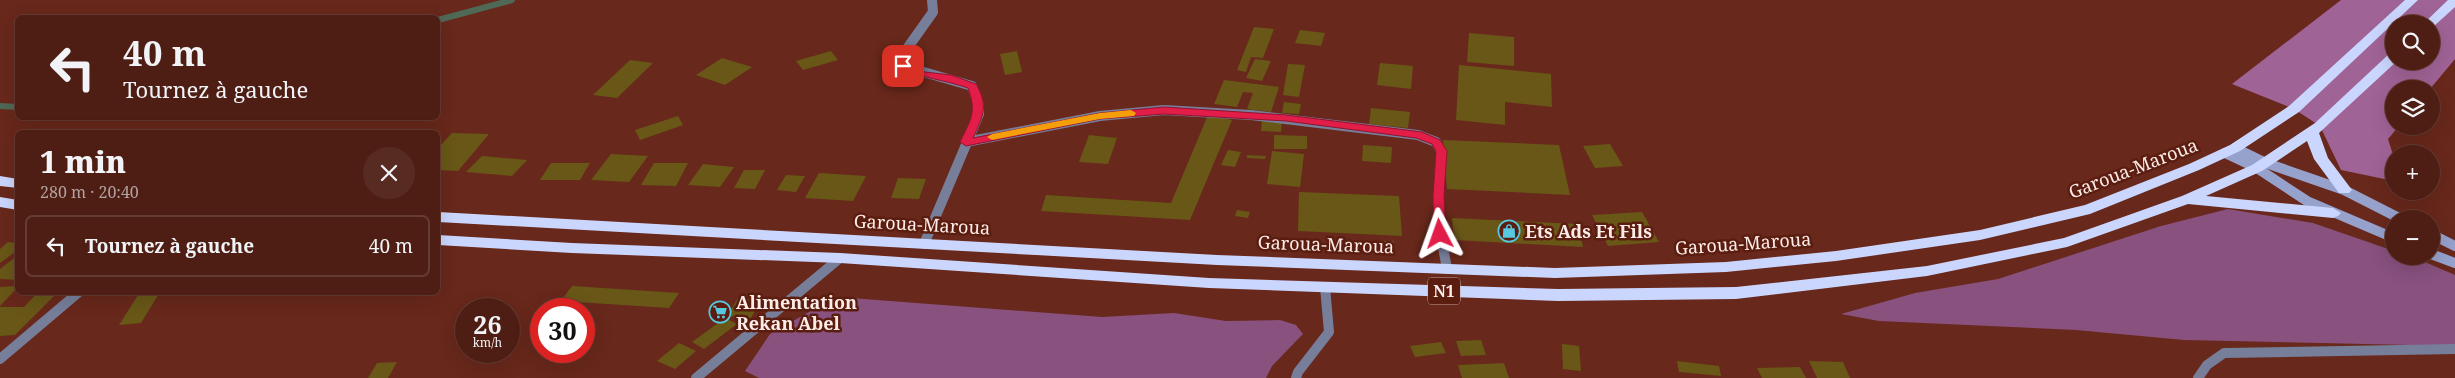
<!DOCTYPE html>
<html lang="fr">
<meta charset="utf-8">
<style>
:root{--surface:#4e1e14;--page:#582b22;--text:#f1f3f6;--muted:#b3a2a0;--line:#653c34}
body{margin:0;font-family:"Noto Serif",serif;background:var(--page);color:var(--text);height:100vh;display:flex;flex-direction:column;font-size:19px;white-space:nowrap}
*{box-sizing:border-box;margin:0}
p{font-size:16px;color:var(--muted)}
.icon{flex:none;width:28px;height:28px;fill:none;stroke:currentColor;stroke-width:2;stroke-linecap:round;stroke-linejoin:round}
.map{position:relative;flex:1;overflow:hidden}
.details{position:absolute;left:15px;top:130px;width:425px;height:165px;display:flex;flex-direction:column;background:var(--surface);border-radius:8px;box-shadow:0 5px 20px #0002,0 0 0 1px var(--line)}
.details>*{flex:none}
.hud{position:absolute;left:15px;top:15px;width:425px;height:105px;border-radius:8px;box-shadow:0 5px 20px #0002,0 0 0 1px var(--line);background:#4e1e14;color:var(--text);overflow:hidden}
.controls{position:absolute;left:2385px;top:15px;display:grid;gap:10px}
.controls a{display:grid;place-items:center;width:55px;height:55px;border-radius:50%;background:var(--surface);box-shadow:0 5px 20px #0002,0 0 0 1px var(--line);font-size:25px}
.speed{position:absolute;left:455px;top:298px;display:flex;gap:10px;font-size:25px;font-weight:700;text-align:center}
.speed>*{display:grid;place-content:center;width:65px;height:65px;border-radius:50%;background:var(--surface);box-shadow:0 5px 20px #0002,0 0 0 1px var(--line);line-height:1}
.speed small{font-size:12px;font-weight:400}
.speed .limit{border:8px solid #d22;background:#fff;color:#111}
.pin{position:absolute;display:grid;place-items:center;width:42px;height:42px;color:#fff;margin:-21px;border-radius:10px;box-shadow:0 2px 8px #0006}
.me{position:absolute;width:55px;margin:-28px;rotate:356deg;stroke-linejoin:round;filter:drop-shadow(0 0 4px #0008)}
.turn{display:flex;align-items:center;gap:18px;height:105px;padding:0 25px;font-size:22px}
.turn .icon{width:65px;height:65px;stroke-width:2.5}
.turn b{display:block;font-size:35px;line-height:42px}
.round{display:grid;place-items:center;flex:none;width:52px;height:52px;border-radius:26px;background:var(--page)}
.head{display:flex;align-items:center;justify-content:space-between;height:85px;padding:0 25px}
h1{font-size:30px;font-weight:800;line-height:38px}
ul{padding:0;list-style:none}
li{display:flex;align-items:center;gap:15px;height:62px;margin:0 10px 8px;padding:0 15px;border:2px solid var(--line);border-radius:8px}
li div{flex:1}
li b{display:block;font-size:19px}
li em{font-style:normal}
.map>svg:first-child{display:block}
</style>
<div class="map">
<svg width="2455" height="378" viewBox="0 0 2455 378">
<rect width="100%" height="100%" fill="#68281b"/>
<g fill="#88517e">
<polygon points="2228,209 2313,223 2394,251 2394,256 2411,256 2455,275 2455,346 2184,340 2076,330 1879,321 1841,314 1915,293 1998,279 2161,226"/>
<polygon points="851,298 1102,317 1174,313 1226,321 1280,320 1296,325 1303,334 1272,366 1266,378 759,378 745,371 770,334 816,308"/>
</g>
<path fill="#a06396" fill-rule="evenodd" d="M2341,0h114v59l-25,30h-36v37h5l-11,13 6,19v23l-53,-11 -21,-44 -26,-17 -62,-25zM2394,24h37v37h-37z"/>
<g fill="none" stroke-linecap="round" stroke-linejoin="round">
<g stroke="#506856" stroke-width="6">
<polyline points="438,20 512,0"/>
<polyline points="0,106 18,107"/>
</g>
</g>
<g fill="#685717">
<polygon points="1254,27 1274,29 1263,58 1251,57 1246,72 1237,70"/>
<polygon points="1300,30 1325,33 1321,46 1295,43"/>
<polygon points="1469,33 1514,37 1514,66 1467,62"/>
<polygon points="831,51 838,60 803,70 796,61"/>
<polygon points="1017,51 1022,72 1005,75 1000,54"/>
<polygon points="722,58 752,67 725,85 696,75"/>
<polygon points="1255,59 1271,61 1262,81 1246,78"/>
<polygon points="630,60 653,63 617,98 593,95"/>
<polygon points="1380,63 1413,66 1411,89 1377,85"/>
<polygon points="1288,64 1305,65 1299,97 1283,95"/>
<polygon points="1459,65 1551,74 1552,107 1505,102 1505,125 1456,120"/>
<polygon points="1224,80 1279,87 1271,112 1247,109 1253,93 1243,92 1237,107 1214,104"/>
<polygon points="1284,102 1301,104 1299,114 1282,113"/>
<polygon points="1371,108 1410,112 1408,128 1369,124"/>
<polygon points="1208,115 1232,120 1190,220 1041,211 1046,195 1171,203"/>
<polygon points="678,116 683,125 640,140 635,130"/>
<polygon points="1262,120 1282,121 1281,132 1261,131"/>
<polygon points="452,133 489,134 458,171 438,170 438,144 442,144"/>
<polygon points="1089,135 1117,138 1108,164 1079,162"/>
<polygon points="1274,135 1307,136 1307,149 1274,149"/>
<polygon points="1443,140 1559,145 1570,195 1447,189"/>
<polygon points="1610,144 1623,166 1595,168 1583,146"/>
<polygon points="1363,145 1392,147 1391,163 1362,161"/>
<polygon points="1228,150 1241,152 1235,167 1221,165"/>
<polygon points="1272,151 1304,154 1300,187 1267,184"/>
<polygon points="611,154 648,156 629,182 591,180"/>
<polygon points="1247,155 1266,156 1265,159 1247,158"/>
<polygon points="482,156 527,160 512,176 466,172"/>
<polygon points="551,163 590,163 580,180 540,180"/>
<polygon points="654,163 688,163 676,186 641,185"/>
<polygon points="703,164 734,167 720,187 688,185"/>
<polygon points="744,170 765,170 755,189 734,188"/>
<polygon points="819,173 866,176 853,201 805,198"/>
<polygon points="786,175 805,176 796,192 777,190"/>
<polygon points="898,178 926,179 919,199 891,198"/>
<polygon points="1299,192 1399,196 1402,236 1298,231"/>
<polygon points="1237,210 1250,212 1248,218 1235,216"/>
<polygon points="1642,212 1659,242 1608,246 1592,215"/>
<polygon points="1452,218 1578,224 1583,247 1454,240"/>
<polygon points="1368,241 1394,241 1394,247 1369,247"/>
<polygon points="8,242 18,243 18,250 0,263 0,249"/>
<polygon points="18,255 18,280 0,279 0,269"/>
<polygon points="18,286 18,287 0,306 0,287"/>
<polygon points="572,286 679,293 669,308 561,301"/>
<polygon points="38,292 58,292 15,335 0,336 0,307 24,307"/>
<polygon points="140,292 160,292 141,323 119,325"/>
<polygon points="738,298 761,300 751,318 727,316"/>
<polygon points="725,318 737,324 704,349 692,342"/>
<polygon points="1481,340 1486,355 1461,356 1456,341"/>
<polygon points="1441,342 1446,353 1415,357 1410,346"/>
<polygon points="679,343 696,351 675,369 657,361"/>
<polygon points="1562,344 1579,346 1581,371 1563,369"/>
<polygon points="1677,361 1719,366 1721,376 1679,372"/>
<polygon points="1809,361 1843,362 1850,378 1817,378"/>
<polygon points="397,362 388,378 368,378 377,363"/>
<polygon points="1504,363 1509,378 1462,378 1458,365"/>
<polygon points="1800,367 1806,378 1762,378 1757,368"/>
</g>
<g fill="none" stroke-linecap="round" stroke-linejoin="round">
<g stroke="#777e9a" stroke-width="10">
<polyline points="966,142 1100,116 1164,110 1251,115 1418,135 1436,142 1441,151 1438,220 1447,269"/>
<polyline points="924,244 979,114 979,105 972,86 903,66 901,57 933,12 932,0"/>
<polyline points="0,359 79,292"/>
<polyline points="696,378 840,258"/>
<polyline points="1296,378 1298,372 1329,332 1325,287"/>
<polyline points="2198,378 2207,365 2224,353 2455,349"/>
</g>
<g stroke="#96a1cc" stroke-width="10">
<polyline points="2235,148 2266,163 2344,190 2401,219"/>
<polyline points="2225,153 2257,168 2307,201 2394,238"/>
<polyline points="2431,234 2455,246"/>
<polyline points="2431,254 2455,263"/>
</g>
<g fill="#cbd6fe" fill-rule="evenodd">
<polygon points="2405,0 2418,0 2299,112 2240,151 2199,170 2090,214 1980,240 1836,261 1726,272 1555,278 1217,265 438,222 438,212 1217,255 1555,268 1726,262 1836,251 1980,230 2085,205 2189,164 2230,145 2289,106"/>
<polygon points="2448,0 2455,0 2455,7 2433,27 2431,27 2431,24 2423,24"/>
<polygon points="2394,53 2394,61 2397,61 2319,133 2328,158 2352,190 2349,193 2339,193 2314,159 2307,141 2262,171 2206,196 2333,208 2341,213 2338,216 2333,218 2188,204 2067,247 1927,276 1736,299 1558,301 1209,288 840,263 572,253 438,245 438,235 572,243 840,253 1209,278 1558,289 1736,287 1927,266 2064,238 2182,196 2252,165 2315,123 2389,54"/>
<polygon points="0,176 18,179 18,188 0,186"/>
<polygon points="0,197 18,200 18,210 0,207"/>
</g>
</g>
<path fill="#e11d48" stroke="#92132f" d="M900,63h7l18,9 26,3 25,9c13,22 7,32 -3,54l127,-25 64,-6 122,8 136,17 18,8 7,11 -3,45 2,38 -6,4 -6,-4 -1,-38 3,-45 -4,-7 -16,-6 -130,-17 -122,-7 -64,5 -134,27 -6,-4c11,-23 17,-29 8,-54 -23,-8 -46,-10 -68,-20z"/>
<polygon fill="#f59e0b" points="1131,110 1136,113 1134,116 1100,119 992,140 987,137 992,134 1100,113"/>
<defs>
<g id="shop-ring" transform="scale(1.125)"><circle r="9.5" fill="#5b1d10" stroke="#56c9e1" stroke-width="1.5"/><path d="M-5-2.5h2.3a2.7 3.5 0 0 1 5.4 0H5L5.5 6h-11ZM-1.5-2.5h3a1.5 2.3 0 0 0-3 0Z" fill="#56c9e1"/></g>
<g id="supermarket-ring" transform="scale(1.125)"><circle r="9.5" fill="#5b1d10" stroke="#56c9e1" stroke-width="1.5"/><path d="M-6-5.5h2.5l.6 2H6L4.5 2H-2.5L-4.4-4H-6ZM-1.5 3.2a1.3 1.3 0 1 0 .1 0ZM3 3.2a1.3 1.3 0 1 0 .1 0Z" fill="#56c9e1"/></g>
</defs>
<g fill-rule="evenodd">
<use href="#shop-ring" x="1509" y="231"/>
<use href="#supermarket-ring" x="720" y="312"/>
</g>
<g text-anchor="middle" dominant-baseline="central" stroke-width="5" stroke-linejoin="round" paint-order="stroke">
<rect fill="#5b1d10" stroke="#ccaea7" stroke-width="1" x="1428" y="277.5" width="32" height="27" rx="4"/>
<g font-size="16" font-weight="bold" fill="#fdece8">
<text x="1444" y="291">N1</text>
</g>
<g font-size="18" fill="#fdece8" stroke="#5b1d10">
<text transform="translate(2133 168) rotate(-21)">Garoua-Maroua</text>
<text transform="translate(922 224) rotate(3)">Garoua-Maroua</text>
<text transform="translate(1743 243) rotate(-4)">Garoua-Maroua</text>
<text transform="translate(1326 244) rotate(2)">Garoua-Maroua</text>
</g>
<g font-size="18" font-weight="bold" fill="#fdece8" stroke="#5b1d10" text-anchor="start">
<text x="1525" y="231">Ets Ads Et Fils</text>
<text x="736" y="302">Alimentation<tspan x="736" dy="21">Rekan Abel</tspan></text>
</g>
</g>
</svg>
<div class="controls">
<a><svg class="icon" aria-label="search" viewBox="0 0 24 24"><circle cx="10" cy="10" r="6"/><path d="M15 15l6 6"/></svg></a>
<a><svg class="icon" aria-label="layers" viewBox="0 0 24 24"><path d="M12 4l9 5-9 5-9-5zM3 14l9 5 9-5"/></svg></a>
<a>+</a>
<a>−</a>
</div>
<div class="speed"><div>26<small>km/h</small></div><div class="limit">30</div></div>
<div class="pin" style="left:903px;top:66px;background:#d93025"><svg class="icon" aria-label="arrive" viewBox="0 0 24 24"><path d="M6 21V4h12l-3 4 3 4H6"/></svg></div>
<svg class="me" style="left:1440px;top:234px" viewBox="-20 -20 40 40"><path d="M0-17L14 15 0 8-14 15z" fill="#e11d48" stroke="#fff" stroke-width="4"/></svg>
<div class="hud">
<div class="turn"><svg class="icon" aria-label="left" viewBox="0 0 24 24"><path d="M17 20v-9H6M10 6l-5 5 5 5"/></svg><div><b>40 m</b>Tournez à gauche</div></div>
</div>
<section class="details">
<div class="head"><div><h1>1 min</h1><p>280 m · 20:40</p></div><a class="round"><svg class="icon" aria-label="close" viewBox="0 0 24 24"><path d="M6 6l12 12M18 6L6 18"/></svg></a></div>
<ul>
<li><svg class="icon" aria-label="left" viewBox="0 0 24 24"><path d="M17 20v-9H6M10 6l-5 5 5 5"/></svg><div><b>Tournez à gauche</b></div><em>40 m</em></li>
</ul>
</section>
</div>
